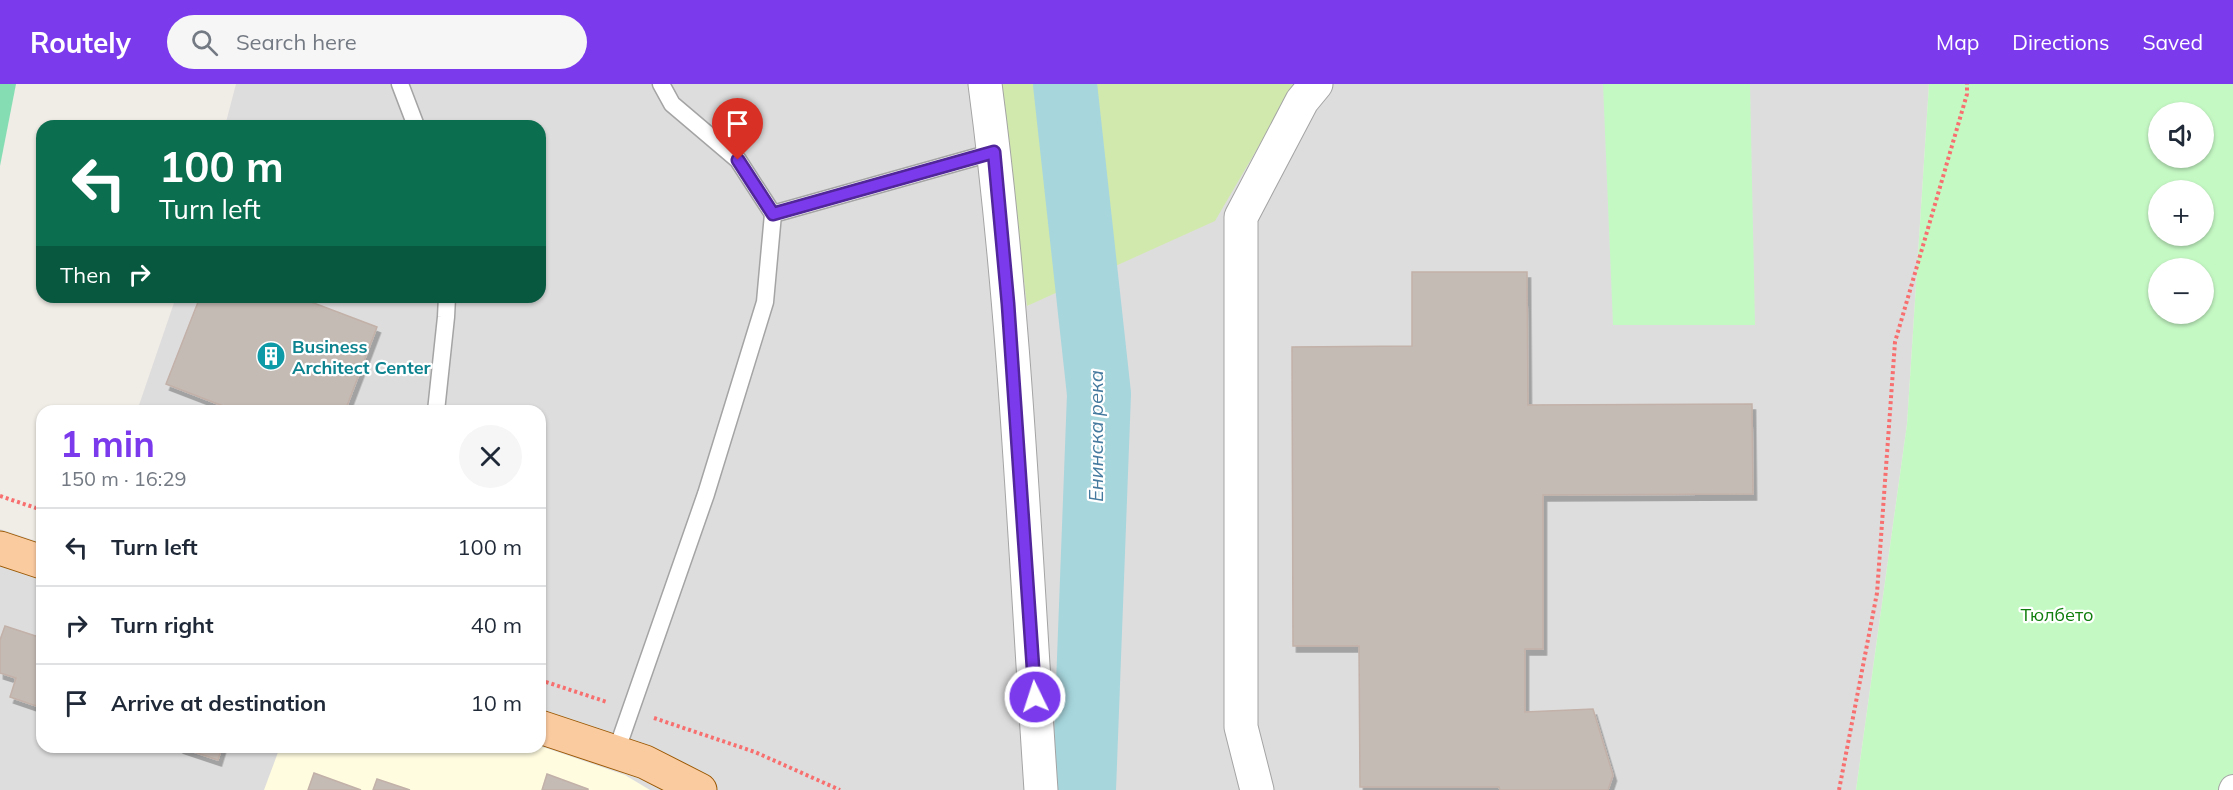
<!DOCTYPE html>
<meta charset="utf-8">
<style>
:root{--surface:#fff;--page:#f6f6f7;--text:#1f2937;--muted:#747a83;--line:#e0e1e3;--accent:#7c3aed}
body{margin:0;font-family:Mulish,sans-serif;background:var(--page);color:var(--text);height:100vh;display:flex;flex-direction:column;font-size:22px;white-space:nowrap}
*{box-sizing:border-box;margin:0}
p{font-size:20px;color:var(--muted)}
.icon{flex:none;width:33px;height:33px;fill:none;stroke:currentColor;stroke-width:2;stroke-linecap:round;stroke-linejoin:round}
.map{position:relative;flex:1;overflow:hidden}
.details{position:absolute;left:36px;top:321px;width:510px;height:348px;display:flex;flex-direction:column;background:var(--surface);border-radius:18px;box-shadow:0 2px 4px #0004}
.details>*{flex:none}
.top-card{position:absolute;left:36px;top:36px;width:510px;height:183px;border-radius:18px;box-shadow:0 2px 4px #0004;background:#0b6e4f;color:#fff;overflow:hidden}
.fabs{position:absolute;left:2148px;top:18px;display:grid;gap:12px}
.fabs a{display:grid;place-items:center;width:66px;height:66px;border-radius:50%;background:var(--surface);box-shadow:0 2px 4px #0004;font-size:30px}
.pin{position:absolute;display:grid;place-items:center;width:51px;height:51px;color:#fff;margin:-62px -26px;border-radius:50% 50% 50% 0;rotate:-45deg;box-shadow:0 0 6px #0007}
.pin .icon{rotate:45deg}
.me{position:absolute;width:66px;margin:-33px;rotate:356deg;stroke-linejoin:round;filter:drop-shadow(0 0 4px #0008)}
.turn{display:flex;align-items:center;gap:21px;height:126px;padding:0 24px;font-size:27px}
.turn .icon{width:78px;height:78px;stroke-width:2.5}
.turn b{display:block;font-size:42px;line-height:51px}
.then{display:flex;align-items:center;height:57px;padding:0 24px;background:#0003;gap:12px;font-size:22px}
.round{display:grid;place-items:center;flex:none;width:63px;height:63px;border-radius:32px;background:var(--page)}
.overview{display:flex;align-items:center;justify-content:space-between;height:102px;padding:0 24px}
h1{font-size:36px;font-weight:700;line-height:45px;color:var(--accent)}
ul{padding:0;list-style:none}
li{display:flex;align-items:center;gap:18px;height:78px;padding:0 24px;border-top:2px solid var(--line)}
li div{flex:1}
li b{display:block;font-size:22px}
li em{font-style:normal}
header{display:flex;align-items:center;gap:36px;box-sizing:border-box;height:84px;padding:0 30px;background:var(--accent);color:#fff}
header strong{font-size:28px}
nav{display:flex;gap:33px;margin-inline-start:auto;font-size:21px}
.search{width:420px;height:54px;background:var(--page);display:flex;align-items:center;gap:15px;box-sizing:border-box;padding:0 21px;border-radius:33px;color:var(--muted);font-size:22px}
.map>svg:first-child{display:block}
</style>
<header>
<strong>Routely</strong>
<div class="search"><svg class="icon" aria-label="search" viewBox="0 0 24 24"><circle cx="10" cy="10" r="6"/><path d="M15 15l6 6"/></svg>Search here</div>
<nav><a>Map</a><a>Directions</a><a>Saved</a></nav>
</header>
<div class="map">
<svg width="2233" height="706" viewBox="0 0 2233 706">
<defs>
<filter id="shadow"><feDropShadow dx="3.5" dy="6" stdDeviation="0" flood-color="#0004"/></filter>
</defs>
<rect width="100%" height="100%" fill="#f0ece6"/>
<polygon fill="#dedddd" points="236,0 1001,0 1028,222 1295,0 1929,0 1907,340 1856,706 0,706 0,445 42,459 42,663 540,663 540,327 137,327 176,213 540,213 540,42 225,42"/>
<polygon fill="#fffce0" points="540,662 625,691 650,706 264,706 280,663"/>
<polygon fill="#d1e9ad" points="1001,0 1295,0 1215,137 1027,222"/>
<g fill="#c5f9c4" fill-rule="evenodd">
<polygon points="1603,0 1750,0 1755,241 1613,241"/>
<path d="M1929,0h304v706h-377l51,-366zM2158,28h46v46h-46zM2158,106h46v46h-46zM2158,184h46v46h-46z"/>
</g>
<polygon fill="#85deb3" points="0,0 16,0 0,82"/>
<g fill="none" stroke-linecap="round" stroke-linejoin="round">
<polyline stroke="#a7d6dd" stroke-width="64" points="1065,0 1099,310 1084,706"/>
</g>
<g fill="#c5bbb5" stroke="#c2b1a8" stroke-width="1.5" filter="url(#shadow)">
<polygon points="1412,188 1527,188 1528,321 1752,320 1753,410 1543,411 1543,565 1525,565 1525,628 1593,625 1613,691 1608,706 1500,706 1499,703 1360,703 1359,562 1293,562 1292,263 1412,262"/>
<polygon points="200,213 298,213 377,243 345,327 236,327 166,300"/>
<polygon points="5,542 42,554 42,624 10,613 16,594 0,589 0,556"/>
<polygon points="179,663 222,663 218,676"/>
<polygon points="314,689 361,706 308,706"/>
<polygon points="547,690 588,705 588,706 542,706"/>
<polygon points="377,695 410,706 373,706"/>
</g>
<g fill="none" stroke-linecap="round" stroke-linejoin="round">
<g stroke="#a4a4a4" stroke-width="19">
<g id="service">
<polyline points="400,0 416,42"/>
<polyline points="773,130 994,68"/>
<polyline points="436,327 446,233 447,213"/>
<polyline points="616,668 706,410 765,218 773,130 738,76 672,20 661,0"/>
</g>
</g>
<g stroke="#a4a4a4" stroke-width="28">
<polyline id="pedestrian" points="2232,706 2233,704"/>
</g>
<g stroke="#a4a4a4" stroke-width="35">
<g id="minor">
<path d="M985,0c31,234 40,471 56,706"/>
<polyline points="1257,706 1241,643 1241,133 1302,17 1316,0"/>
</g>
</g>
<g stroke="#995802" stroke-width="35">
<g id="primary">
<polyline points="0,464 42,478"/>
<polyline points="540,643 645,678 700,706"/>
</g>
</g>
<g stroke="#f86f6f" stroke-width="4" stroke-dasharray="3 3" stroke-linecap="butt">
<polyline points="0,412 42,426"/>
<polyline points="540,596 607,618"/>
<polyline points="654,634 755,668 840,706"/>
<polyline points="1839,706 1877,509 1895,258 1967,10 1967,0"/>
</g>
<use href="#service" stroke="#fff" stroke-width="16"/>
<use href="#pedestrian" stroke="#fff" stroke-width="26"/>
<use href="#minor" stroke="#fff" stroke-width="33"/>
<use href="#primary" stroke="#fbcba0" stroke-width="33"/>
</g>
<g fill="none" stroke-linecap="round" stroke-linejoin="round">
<g stroke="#51269a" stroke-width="15">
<polyline id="route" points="738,76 773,130 994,68 1008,220 1035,613"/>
</g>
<use href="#route" stroke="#7c3aed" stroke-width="10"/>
</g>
<defs>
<g id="building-disc" transform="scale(1.5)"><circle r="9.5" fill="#0f9aa8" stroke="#fff"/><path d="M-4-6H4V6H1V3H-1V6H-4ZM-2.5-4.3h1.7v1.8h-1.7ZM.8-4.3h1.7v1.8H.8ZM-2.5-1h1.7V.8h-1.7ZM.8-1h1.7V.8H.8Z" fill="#fff"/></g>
</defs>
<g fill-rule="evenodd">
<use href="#building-disc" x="271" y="272"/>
</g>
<g text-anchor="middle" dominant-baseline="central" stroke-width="4.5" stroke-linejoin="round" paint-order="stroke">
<g font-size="18" font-weight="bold" fill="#0d838f" stroke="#fff" text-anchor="start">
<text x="292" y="262">Business<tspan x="292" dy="21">Architect Center</tspan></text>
</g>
<g font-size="18" fill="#0f7e0d" stroke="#fff">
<text x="2057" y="530">Тюлбето</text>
</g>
<g font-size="20" font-style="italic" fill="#467b9f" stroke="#fff">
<text transform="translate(1095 352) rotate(-90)">Енинска река</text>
</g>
</g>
</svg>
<div class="fabs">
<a><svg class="icon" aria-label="sound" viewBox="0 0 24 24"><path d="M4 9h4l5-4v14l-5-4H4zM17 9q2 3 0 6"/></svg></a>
<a>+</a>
<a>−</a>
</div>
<div class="pin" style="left:738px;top:76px;background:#d93025"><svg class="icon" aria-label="arrive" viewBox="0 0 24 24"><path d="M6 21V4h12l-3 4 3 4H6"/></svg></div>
<svg class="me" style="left:1035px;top:613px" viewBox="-20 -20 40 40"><circle r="17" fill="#7c3aed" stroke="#fff" stroke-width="3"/><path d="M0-11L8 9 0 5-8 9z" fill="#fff"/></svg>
<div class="top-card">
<div class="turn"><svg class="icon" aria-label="left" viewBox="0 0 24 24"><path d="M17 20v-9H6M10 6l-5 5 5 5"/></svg><div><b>100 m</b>Turn left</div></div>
<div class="then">Then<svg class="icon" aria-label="right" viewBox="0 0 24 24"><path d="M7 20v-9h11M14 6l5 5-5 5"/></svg></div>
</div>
<section class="details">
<div class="overview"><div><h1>1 min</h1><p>150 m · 16:29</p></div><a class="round"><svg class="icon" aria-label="close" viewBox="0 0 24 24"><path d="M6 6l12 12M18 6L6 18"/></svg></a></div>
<ul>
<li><svg class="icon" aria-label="left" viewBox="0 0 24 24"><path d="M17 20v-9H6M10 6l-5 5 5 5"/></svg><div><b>Turn left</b></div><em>100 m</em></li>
<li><svg class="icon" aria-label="right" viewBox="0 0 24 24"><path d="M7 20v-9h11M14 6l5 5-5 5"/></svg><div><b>Turn right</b></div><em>40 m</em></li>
<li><svg class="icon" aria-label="arrive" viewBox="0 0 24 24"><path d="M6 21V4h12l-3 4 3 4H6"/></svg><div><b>Arrive at destination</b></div><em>10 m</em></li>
</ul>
</section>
</div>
